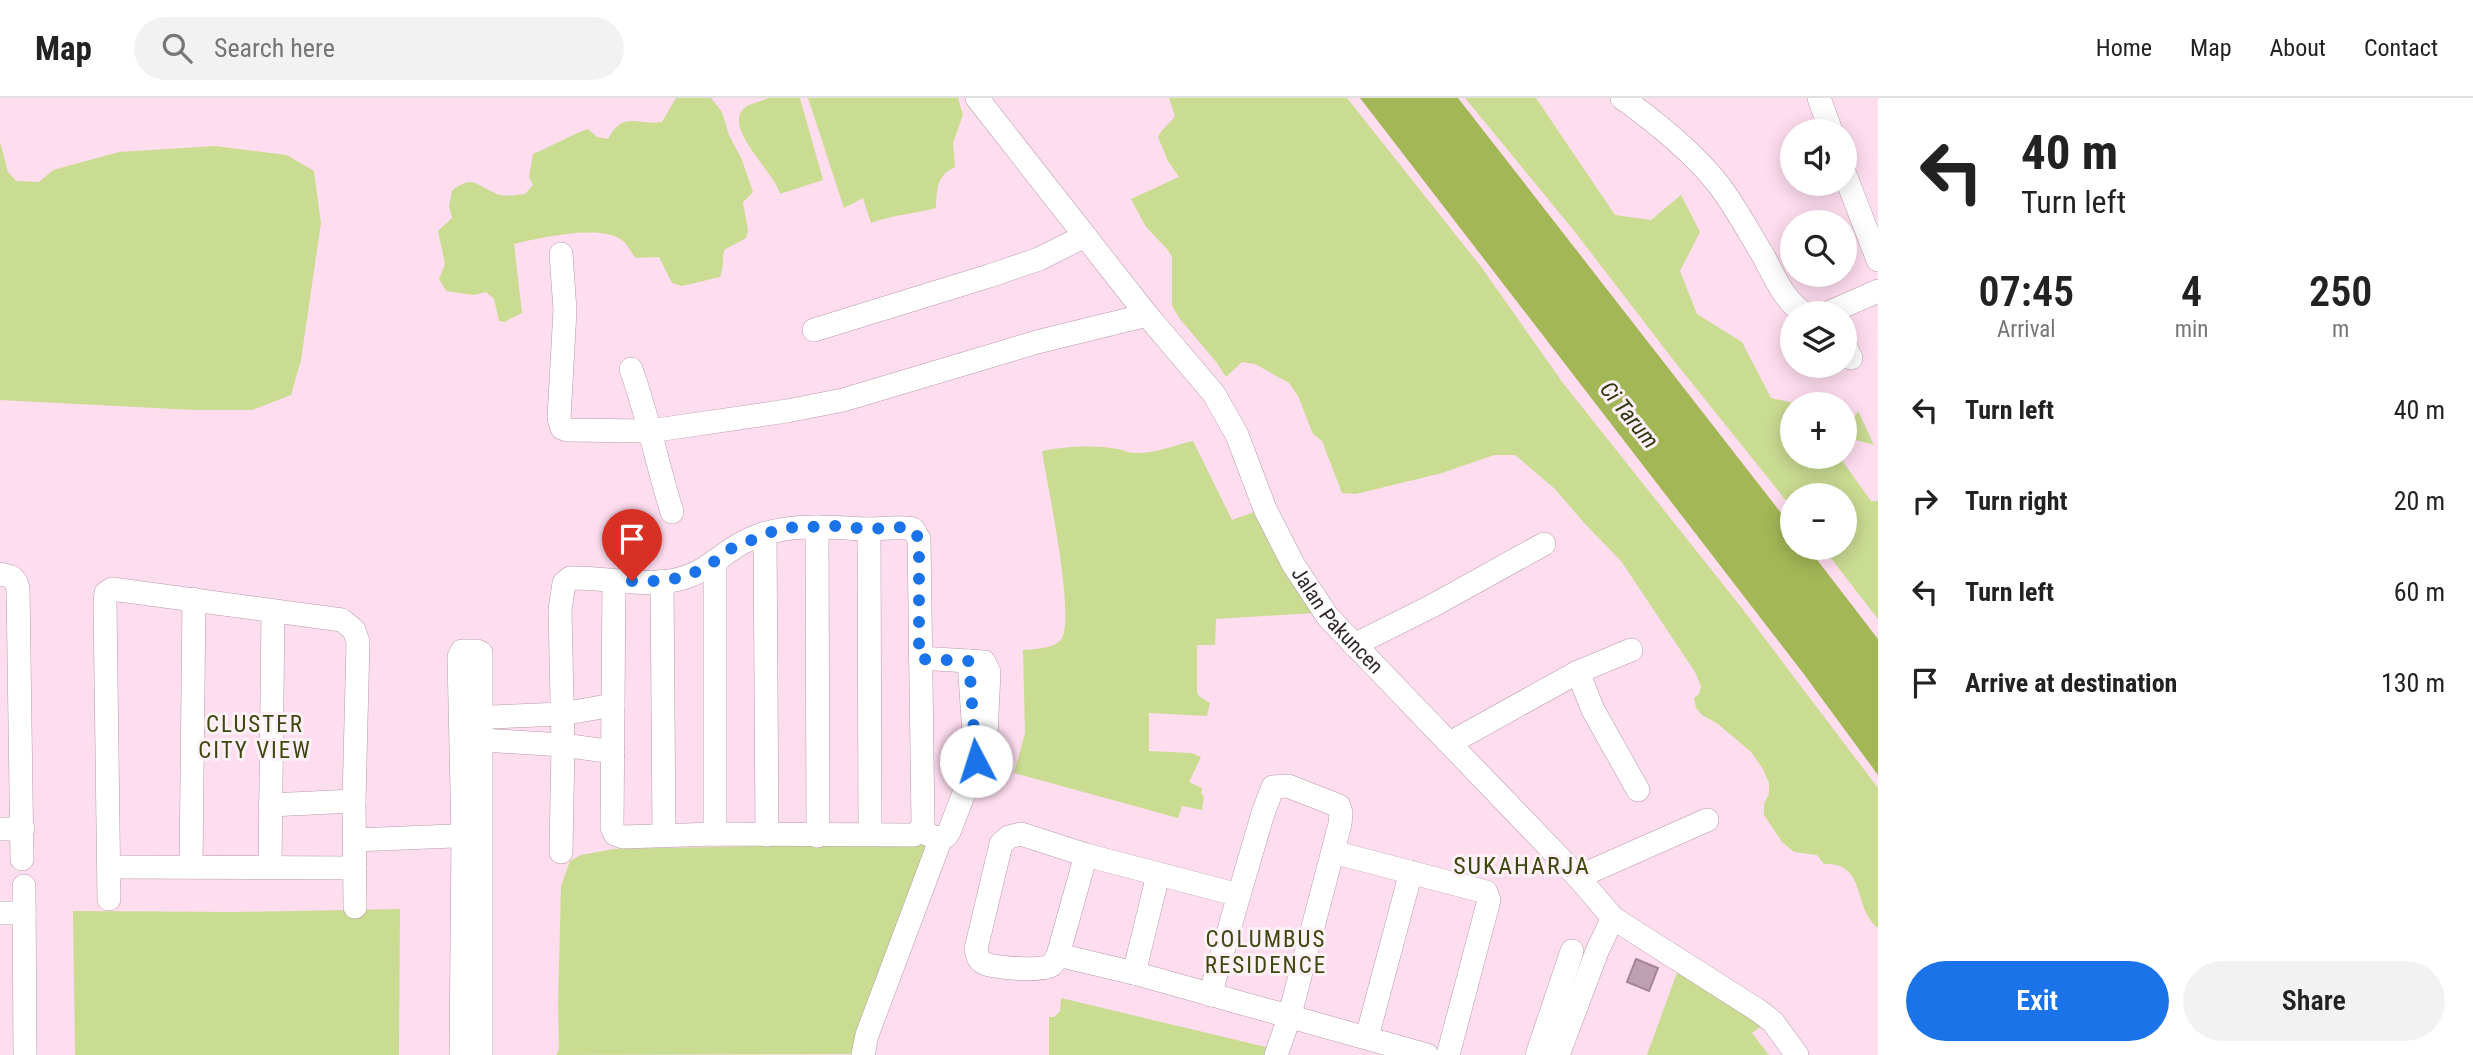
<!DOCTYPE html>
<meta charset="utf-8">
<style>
:root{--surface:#fff;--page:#f2f2f2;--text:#222;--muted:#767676;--line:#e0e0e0;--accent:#1a73e8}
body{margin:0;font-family:"Roboto Condensed",sans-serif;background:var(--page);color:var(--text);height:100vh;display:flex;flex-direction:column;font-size:26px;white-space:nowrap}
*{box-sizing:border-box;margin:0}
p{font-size:23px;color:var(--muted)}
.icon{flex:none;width:38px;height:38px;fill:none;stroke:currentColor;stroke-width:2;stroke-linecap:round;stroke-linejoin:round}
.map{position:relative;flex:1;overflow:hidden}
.side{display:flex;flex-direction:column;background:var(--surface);width:595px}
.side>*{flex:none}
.top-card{background:#fff;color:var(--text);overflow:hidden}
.controls{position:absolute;left:1780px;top:21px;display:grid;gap:14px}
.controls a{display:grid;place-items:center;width:77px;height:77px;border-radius:50%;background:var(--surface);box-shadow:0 4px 18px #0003;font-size:35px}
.pin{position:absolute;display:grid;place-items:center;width:60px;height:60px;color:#fff;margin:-72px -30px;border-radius:50% 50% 50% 0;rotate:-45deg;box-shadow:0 0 7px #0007}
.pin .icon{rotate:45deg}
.me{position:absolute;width:77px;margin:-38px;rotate:355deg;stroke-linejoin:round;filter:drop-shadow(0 0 5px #0008)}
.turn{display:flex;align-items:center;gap:24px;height:147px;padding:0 28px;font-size:32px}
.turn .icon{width:91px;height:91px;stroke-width:2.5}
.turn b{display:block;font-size:49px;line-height:60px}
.eta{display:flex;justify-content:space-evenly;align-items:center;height:119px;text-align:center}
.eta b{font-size:42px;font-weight:600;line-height:49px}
.cta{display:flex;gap:14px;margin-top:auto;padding:14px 28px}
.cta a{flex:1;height:80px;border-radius:42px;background:var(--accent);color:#fff;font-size:28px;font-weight:600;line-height:80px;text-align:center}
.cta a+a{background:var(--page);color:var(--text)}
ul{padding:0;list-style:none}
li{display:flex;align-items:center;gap:21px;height:91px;padding:0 28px}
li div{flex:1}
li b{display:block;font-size:26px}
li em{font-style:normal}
header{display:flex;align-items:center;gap:42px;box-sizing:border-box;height:98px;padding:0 35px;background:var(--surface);border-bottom:2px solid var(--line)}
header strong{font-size:33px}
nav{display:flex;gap:38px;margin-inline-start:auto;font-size:24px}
.search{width:490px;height:63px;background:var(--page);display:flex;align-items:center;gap:18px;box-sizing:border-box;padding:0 24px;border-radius:38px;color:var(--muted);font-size:26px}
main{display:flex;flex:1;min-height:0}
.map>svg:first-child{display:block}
</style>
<header>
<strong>Map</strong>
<div class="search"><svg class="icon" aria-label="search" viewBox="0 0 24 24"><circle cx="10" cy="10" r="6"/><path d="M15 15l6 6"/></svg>Search here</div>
<nav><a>Home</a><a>Map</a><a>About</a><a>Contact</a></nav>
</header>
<main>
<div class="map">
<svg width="1878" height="957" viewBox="0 0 1878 957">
<rect width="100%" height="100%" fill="#feddef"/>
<g fill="#cadb92">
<path d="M676,0h35l11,14 7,23 13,25 11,32 -10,10 5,29 -2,7 -22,12c-2,10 0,18 -4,27l-38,9 -10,-3 -13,-26 -23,1c-5,-5 -8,-13 -13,-17 -20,-18 -85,-3 -109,3l8,69 -18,9 -5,-1 -5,-22 -8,-7 -12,3 -28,-4 -7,-12 6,-15 -7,-33 14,-13 -3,-12 3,-15c20,-17 25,-5 45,3 8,3 19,1 28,0l8,-9 -4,-8 4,-23c19,-8 35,-18 55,-25l9,8 11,2c16,-29 27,-13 54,-17z"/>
<path d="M768,0h32l23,82 -43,14c-4,-21 -62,-69 -33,-88 6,-3 15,-5 21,-8z"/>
<path d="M808,0h150l5,17 -10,28 2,24c-19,9 -18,22 -19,41 -22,6 -44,7 -65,15l-8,-25 -19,10z"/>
<path d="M1169,0h178l135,170 81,115 178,224 137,181v140c-27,-22 -10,-65 -54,-64l-7,-9 -23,-3 -12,-10 -18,-27v-11l5,-10v-11l-6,-14 -12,-17 -33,-28 -16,-9 -6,-7 -2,-10 5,-4 2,-8 -6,-14 -74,-111 -36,-37 -30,-35 -40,-34h-21l-52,18 -86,21 -14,-1 -20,-52 -9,-7 -15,-38 -9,-13 -34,-19 -13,-2 -16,15 -9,-14 -37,-44 -8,-13v-49l-5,-8 -21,-22 -15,-28 48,-22 -11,-16 -10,-24c4,-9 12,-13 17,-21z"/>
<polygon points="1465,0 1536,0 1615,117 1651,122 1681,97 1700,134 1680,173 1697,216 1742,244 1771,300 1799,306 1792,306 1792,359 1842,359 1841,361 1871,403 1878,403 1878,521 1823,450 1844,450 1844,397 1792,397 1792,410 1671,259 1575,134"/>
<polygon points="0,44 8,74 16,83 39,84 53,72 119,54 215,48 287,57 314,73 321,125 301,262 291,297 252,312 194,312 0,302"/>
<polygon points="1858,313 1874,347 1856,342 1845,356 1845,324 1851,324"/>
<path d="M1193,343l39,79 22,-8c17,37 34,70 61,101l-99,6 -1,26h-18v47l2,4 11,7 -3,13 -58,-3v38l42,2 10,4 -12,25 13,6 -1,6 3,2 -2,14 -20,-4 -4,12 -164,-45 11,-40 -2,-83c11,-1 33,-1 39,-12 13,-23 -15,-156 -20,-187 25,-5 51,-6 76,-2 6,1 11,4 16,4 20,1 41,-8 59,-12z"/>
<polygon points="912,745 925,747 929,750 853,956 556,957 559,951 558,907 561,788 570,763 581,757 613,751"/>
<polygon points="400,811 399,957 75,957 73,813 235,814"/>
<polygon points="1678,872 1763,927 1752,935 1769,957 1647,957"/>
<polygon points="1061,900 1270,950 1268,957 1049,957 1049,919 1054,919 1060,913"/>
</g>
<polygon fill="#a3b756" points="1360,0 1458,0 1792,429 1792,450 1808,450 1878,541 1878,677 1803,575"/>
<polygon fill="#bfa0b0" stroke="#a38595" stroke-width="2" points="1636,861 1658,870 1649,893 1627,884"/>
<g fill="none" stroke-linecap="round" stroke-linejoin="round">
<g stroke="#b798a9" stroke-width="24">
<g id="minor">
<path id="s1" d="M977,0l170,217 67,79 23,41 28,74 28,55 35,53 250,260 35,41 146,93 14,11 24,33"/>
<path d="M1622,0c35,25 70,53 96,86 18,23 31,49 46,73 10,19 21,45 40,56"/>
<polyline points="1819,0 1831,33"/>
<polyline points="1844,74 1878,162"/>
<polyline points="561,156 565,212 559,320 562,330 568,332 650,333 787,313 843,302 1037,244 1147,217"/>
<polyline points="1828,215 1878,193"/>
<polyline points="814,232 989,178 1039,161 1085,138"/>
<polyline points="1844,246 1851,260"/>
<path d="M631,271c17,47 26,95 41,143"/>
<polyline points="817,429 818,738"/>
<polyline points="869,431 870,736"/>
<polyline points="765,435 767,737"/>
<polyline points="715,463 715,736"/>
<path d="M0,476c11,2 15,3 18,14l4,271"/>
<polyline points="662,483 664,737"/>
<polyline points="1354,547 1432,508 1544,446"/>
<polyline points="920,560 984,564 989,574 986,638 949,734 946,738 936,740 920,733"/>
<polyline points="969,563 974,636"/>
<polyline points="1578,574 1593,612 1638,692"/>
<polyline points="467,620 562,616 613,607"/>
<polyline points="466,641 563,647 613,654"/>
<polyline points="1450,645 1578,574 1631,552"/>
<polyline points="270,707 354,703"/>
<polyline points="0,731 23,731"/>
<polyline points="355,742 478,737"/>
<path d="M561,754l2,-107 -3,-135 4,-27 6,-5c39,-1 82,12 119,-2 22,-8 38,-27 59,-36 41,-19 79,-12 122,-11 15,0 28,-3 43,0l6,10 4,285 -3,7 -6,4 -199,-1 -92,3 -8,-3 -3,-7 2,-246"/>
<polyline points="1333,754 1486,794 1489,802 1448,957"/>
<path d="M1086,757l-28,100c-1,2 -5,9 -6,10 -9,7 -58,3 -68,-2 -6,-3 -7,-8 -8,-14l25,-105 8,-7 12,-3 65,21 153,40 -29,100"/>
<polyline points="109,769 355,770"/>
<polyline points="191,769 194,501"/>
<polyline points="270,769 273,513"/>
<polyline points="1578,779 1707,722"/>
<polyline points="24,788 25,957"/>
<polyline points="1239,797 1263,715 1273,689 1288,688 1339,708 1341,715 1340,726 1289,920 1276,957"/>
<polyline points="109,801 105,505 106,495 112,491 342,522 354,532 358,544 354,703 355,809"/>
<polyline points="0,815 24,815"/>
<polyline points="1058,857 1134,875 1427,957"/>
<polyline points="1134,875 1158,777"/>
<polyline points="1367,939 1411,774"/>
<polyline points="461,957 463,738 459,559 462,553 477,553 481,555 481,957"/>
<polyline points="863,957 867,937 941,740"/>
<polyline points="1537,957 1572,853"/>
<polyline points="1558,957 1598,851 1613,820"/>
</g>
</g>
<use href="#minor" stroke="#fff" stroke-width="23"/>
</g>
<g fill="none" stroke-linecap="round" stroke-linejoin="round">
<polyline stroke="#1a73e8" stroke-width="12" stroke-dasharray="0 21.6" points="632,483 662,483 688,478 715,463 728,452 781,430 834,428 869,431 904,429 913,431 919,441 919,561 969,563 976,663"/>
</g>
<g text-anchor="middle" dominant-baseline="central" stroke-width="6" stroke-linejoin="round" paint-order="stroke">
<g font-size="21" fill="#33272d" stroke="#fff1f8">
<text stroke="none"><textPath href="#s1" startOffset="639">Jalan Pakuncen</textPath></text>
</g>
<g font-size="23" font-style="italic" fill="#2f370e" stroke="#fff1f8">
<text transform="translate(1629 317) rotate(51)">Ci Tarum</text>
</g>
<g font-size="23" letter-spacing="2" fill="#3e480e" stroke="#fff1f8">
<text x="255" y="626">CLUSTER<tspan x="255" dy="26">CITY VIEW</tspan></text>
<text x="1266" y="841">COLUMBUS<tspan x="1266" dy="26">RESIDENCE</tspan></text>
</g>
<g font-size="24" letter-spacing="2" fill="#3e480e" stroke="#fff1f8">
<text x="1522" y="768">SUKAHARJA</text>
</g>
</g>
</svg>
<div class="controls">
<a><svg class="icon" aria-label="sound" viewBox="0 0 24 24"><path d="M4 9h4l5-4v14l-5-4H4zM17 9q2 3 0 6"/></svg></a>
<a><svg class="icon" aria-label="search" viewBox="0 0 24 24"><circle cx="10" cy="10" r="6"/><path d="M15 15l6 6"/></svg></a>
<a><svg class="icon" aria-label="layers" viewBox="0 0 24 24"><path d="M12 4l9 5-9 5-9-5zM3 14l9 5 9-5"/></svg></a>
<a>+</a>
<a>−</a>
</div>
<div class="pin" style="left:632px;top:483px;background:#d93025"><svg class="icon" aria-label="arrive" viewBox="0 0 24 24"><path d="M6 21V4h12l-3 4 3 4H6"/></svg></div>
<svg class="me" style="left:976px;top:663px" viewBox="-20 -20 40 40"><circle r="19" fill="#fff"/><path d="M0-13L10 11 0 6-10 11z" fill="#1a73e8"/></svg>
</div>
<section class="side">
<div class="top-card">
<div class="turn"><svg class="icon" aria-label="left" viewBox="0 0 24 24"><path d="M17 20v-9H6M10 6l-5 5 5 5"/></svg><div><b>40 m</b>Turn left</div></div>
</div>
<div class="eta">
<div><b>07:45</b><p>Arrival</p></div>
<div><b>4</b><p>min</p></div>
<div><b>250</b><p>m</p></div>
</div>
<ul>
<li><svg class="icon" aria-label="left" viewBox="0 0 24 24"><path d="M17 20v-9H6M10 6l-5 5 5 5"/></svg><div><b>Turn left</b></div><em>40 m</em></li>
<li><svg class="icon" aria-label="right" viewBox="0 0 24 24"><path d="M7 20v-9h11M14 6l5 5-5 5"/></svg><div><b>Turn right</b></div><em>20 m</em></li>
<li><svg class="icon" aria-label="left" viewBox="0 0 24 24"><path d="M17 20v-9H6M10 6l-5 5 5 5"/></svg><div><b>Turn left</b></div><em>60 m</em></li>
<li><svg class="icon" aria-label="arrive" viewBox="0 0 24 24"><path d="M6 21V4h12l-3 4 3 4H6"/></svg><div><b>Arrive at destination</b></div><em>130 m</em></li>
</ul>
<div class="cta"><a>Exit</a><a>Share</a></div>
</section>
</main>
